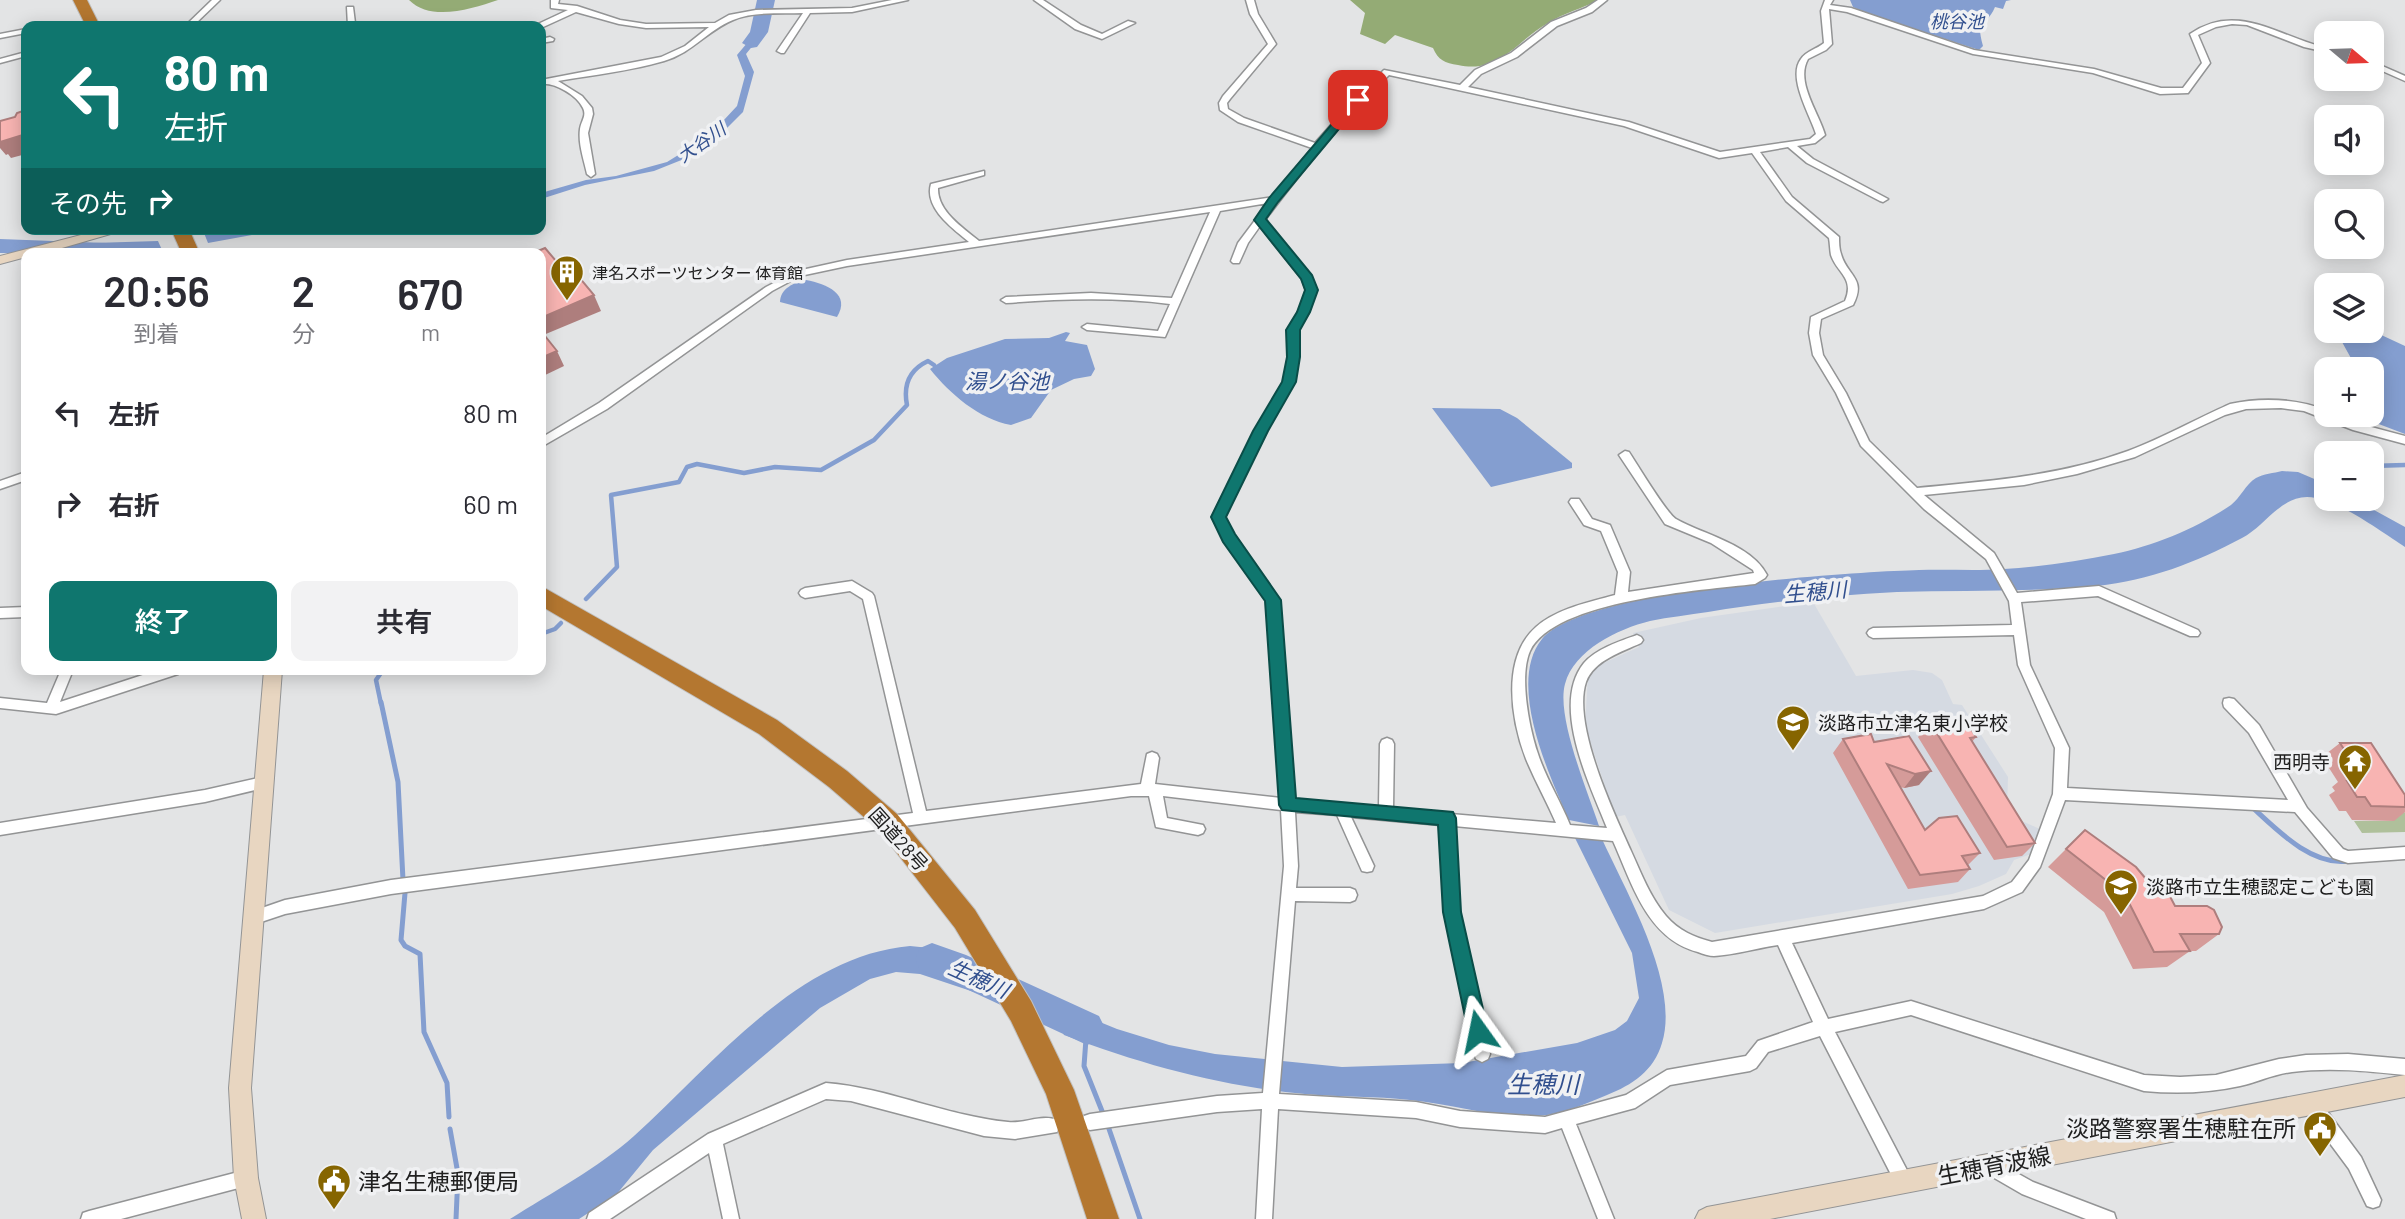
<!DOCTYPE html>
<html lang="ja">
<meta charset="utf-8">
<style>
:root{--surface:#fff;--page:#f2f2f3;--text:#2b2b33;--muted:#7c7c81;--accent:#0f766e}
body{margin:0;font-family:Barlow,"Noto Sans JP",sans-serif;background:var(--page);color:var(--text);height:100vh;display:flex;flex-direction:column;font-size:26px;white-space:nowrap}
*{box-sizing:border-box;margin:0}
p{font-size:23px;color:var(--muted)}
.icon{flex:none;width:38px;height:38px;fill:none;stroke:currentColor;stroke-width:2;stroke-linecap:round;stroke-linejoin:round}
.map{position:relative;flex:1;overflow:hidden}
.side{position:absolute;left:21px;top:248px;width:525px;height:427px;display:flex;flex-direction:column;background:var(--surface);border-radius:14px;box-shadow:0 4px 18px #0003}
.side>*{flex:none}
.banner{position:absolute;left:21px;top:21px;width:525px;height:214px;border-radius:14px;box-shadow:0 4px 18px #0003;background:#0f766e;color:#fff;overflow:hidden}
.needle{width:46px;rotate:109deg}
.tools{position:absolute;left:2314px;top:21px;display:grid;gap:14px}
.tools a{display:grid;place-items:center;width:70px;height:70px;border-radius:14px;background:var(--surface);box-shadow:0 4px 18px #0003;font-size:35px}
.pin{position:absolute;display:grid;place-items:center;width:60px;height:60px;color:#fff;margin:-30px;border-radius:14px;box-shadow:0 4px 10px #0006}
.me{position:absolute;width:77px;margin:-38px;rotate:348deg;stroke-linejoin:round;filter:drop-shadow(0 0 5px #0008)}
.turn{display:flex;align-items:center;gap:24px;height:147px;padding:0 28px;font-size:32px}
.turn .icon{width:91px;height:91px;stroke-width:2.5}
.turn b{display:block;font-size:49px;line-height:60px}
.then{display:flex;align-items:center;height:66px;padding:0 28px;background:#0003;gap:14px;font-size:26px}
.eta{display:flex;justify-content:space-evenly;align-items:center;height:119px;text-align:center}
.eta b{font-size:42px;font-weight:600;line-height:49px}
.cta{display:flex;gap:14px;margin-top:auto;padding:14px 28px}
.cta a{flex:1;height:80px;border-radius:14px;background:var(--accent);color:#fff;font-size:28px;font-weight:600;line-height:80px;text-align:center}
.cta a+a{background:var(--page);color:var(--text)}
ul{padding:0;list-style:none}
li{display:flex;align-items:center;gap:21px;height:91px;padding:0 28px}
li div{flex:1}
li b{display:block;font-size:26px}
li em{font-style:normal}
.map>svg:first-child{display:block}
</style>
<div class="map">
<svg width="2405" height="1219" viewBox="0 0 2405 1219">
<rect width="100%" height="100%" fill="#e3e4e5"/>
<polygon fill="#d5dae2" points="1813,602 1856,676 1913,670 1932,673 1942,680 1953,704 1962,705 2008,777 2007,809 2011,816 2042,830 2034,853 2014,860 2006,874 1979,886 1952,894 1715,933 1669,910 1625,815 1615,817 1585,726 1588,675 1599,665 1639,647 1633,633 1701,618"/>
<polygon fill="#afc09b" points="2380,798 2395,798 2405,813 2405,832 2362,833 2354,821 2394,821"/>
<g fill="#94ab75">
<path d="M409,0h89c-27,9 -67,22 -89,0z"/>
<path d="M1350,0h249c-16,8 -35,13 -51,23 -32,18 -48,51 -90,42 -13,-2 -20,-5 -25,-17l-38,-13 -10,9 -25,-10 5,-21z"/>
</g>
<g fill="#849ed0">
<path d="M1850,0h161l-5,1 -3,8 -8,-2c-10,23 -20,8 -12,39l-4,4 -114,-37 -12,-6z"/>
<polygon points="769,13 763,33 746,54 754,72 743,112 721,134 689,157 654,171 585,185 541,199 541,193 586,180 616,176 667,162 709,136 737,106 745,76 737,55 753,36 760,14"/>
<polygon points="240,229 284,229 208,243 204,233"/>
<polygon points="158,241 162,250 138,254 61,254 93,243"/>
<path d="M806,280c21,4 45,14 31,37l-57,-15c0,-13 14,-20 26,-22z"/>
<polygon points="2342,331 2377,333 2405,346 2405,434 2355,415 2371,415 2371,369 2357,369 2342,342"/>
<path d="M1066,332l4,1 -5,8 22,4 8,24 -4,7 -17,3 -23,11 -20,28 -20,7c-32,-6 -61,-31 -81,-56l17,-11 58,-19 44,-1z"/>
<polygon points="1432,408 1500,409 1517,418 1572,463 1572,468 1491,487"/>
<path d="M2282,471l16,1 28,12v15h28l51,28v20c-23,-15 -70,-50 -98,-50 -27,0 -43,30 -65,41 -47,25 -92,42 -145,48 -66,6 -133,4 -200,6 -64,3 -127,10 -189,20 -19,3 -39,5 -58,9 -32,8 -76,29 -85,63 -9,33 23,108 34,142l-30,-6c-19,-43 -63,-137 -27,-181 42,-50 307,-67 377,-69 28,-1 57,1 85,-1 36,-2 75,-8 110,-15 40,-8 83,-26 117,-49 9,-7 15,-21 25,-27 7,-4 18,-5 26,-7z"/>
<path d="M1574,836l28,3c25,55 78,145 60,204 -8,28 -30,42 -55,52 -19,8 -40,17 -60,20 -46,6 -92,-11 -137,-15 -35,-4 -70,-3 -105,-6 -86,-8 -161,-29 -241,-59l-18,-35 71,29 52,16 46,9 127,13 120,-4 115,-20 38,-13 12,-9 12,-23 -7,-45z"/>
<path d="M910,946l30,3 20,7 20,38 -60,-20 -24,-2 -26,7 -50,29 -167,142 -37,45 -37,24h-69c41,-26 88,-51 124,-83 79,-71 163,-180 276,-190z"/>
</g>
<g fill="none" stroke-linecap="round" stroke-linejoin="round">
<g stroke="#849ed0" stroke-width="4.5">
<polyline points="2371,466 2405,465"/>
<polyline points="2312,483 2326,474"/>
<path d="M586,599l31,-32 -6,-72 68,-13 8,-15 10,-3 47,9 31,-6 46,3 53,-30 33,-35c-4,-20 2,-35 21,-44l6,4"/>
<polyline points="541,634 555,629 561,623"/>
<polyline points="381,704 376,680 383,670"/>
</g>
<g stroke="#849ed0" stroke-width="5">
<polyline points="381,702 398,782 403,880"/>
<path d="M2253,808c25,23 59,58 95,53"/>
<polyline points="405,893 401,940 405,946 420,954 424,1032 447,1083 449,1117"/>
<polyline points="1086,1039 1084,1066 1102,1111"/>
<polyline points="1108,1126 1140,1219"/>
<polyline points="450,1129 458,1174 456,1219"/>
</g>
<g fill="#849ed0" fill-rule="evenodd">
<polygon points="757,0 775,0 768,32 757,47 751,48 742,43 750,32"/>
<polygon points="0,239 106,243 114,245 117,250 114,254 0,253"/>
<polygon points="932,943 966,955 1099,1016 1105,1028 1099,1040 1087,1045 947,980 920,970 915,959 920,948"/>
</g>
<g stroke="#939495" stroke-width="3">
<g id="street">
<polygon points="212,0 220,0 193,26 185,26"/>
<path d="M551,0h8l-1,4 19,2 43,14 26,4 69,-1 14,-8 27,-5 96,-2 40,-8h16l-56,12 -42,1 -26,40h-3l-4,-2 26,-38c-23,1 -49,-2 -70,7 -25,10 -41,33 -69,41 -34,10 -71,14 -106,20l24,15 10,12 1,6 -5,19 7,41 -4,3 -4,-3c-3,-14 -9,-30 -7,-45 1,-8 7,-13 3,-21 -6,-13 -29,-26 -42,-24v-4l120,-23 24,-11 24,-19 -63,1 -27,-4 -43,-12 -35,16v-2h-4l1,-2 30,-14 -17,-2z"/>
<polygon points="1034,0 1043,0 1081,25 1102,34 1128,21 1135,23 1102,39 1075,29"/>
<path d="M1246,0h8l4,14 18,30 -46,55 -3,4 1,6 16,9 71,25 40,-45 29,-28 76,15 15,-15 36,-17 40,-31 35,-14 12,-8h9l-15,12 -35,14 -40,31 -36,17 -13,13 161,35 91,30 90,-13 6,-5c-6,-19 -29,-57 -15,-75 5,-8 16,-10 23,-16l-3,-32 4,-11h8l-3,5 21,3 123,42 120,19 67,19h22l19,-25 -12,-29c47,-33 89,3 136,14v4l-22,-5 -57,-22 -15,-1 -16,3 -18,8 12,28 -22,30 -28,1 -67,-21 -120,-19 -126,-42 -18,-3 3,35 -6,6 -18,9c-13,23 11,54 17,76l-10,8 -18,3 16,13 75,40 -5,3 -3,-1 -73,-38 -19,-16 -28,5 32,45 47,40c0,5 0,12 2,17 6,22 26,24 12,51l-32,14 -2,14 4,22 23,38 23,48 48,47c71,-7 143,-12 211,-37 35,-13 68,-32 102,-47 32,-7 66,-5 96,6v5h12l22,9 45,12v8l-52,-14 -49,-19 -23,-3 -35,1 -21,6 -90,42 -58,17 -53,11 -100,10 70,58 23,40 82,-7 99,44 2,3 -2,3h-8l-92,-40 -77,6 9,63 39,83 -2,40 221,12 -39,-67 -25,-26 -1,-4 1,-4 5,-1 5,1 25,26 48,83 36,41 5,2 57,-4v12l-57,4 -15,-5 -38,-46 -230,-12 -25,67 -18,25 -38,17 -192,34 36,76 83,-18 233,74 36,2 36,-2 63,-16 27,-4 42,-1 57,5v16c-37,-4 -75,-8 -113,-3 -18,2 -34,10 -52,14 -32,7 -64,8 -96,5l-233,-76 -76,17 75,144 2,6 -2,6 -6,2 -6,-2 -78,-152 -52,16 -12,16 -6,3 -80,14 -35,23 -59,16 38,95h-16l-36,-91 -17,5 -85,-6 -44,-9 -138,-9 -6,110h-16l6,-110 -45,3 -127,18 -6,-2 -2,-6 2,-6 6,-2 127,-18 46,-3 21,-227 -3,-56 -118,-14 4,22 36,7 2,4 -2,4 -5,2 -42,-8 -7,-31h-18l-740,98 -106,20 -30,10 -5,-2 -2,-5 2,-5 35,-12 106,-20 522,-67 -50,-214 -13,-8 -45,7 -4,-2 -2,-3 2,-3 4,-2 47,-7 20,12 2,3 52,215 215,-27 6,-30 5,-2 5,2 2,4 -4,26 126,14 -14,-197 -42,-60 -13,-24 43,-86 29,-49 4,-25v-27l11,-18 7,-22 -4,-11 -42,-53 -12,17 -9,20h-6l-2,-2 7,-18 30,-40 -48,8 -55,126 -78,-7 -5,-3 5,-3 71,7 12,-27c-55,-7 -109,-5 -164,-1l-5,-3 5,-3 85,-4 81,5 38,-86 -363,54 -47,10 -28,15 -165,118 -66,38v-9l58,-35 167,-116 31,-16 50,-11 122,-18c-17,-14 -45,-34 -38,-58l53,-13v4l-46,13c-1,23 24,39 41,53l294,-44 39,-49 -74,-26 -18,-12 -1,-7 4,-7 45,-52 -18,-30zM1389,75l235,51 95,32 33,-5 34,48 43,37c1,5 1,12 2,17 6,18 24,23 14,46l-34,16 -2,16 4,22 23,38 25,53 63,63 62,50 23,42 3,24 -139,3 -4,2 -2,3 2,3 4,2 141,-3 4,30 37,83 -2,46 -24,66 -17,22 -29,14 -271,46c-18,-5 -33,-11 -46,-26 -16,-19 -25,-43 -35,-65 -18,-40 -59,-127 -45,-169 8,-22 36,-30 55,-39l2,-3 -2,-3 -4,-2c-17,6 -41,14 -53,28 -34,42 6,122 23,165l-37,-3c-10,-25 -25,-48 -33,-74 -8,-25 -18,-75 -7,-100 24,-51 173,-61 225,-67l10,-6 2,-3c-16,-31 -63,-40 -91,-56 -9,-5 -39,-55 -47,-67l-4,-1 -6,4 46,69 46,19 42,27 1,3 -126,19 2,-20 -20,-47 -18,-6 -13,-20h-8l-2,3 15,23 17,6 17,41 -3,23c-26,7 -59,14 -79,32 -35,31 -25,93 -10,132 9,22 21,43 30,64l-163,-14 1,-65 -2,-4 -5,-2 -5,2 -2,4 -1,63 -85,-7 -15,-200 -46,-65 -9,-18 41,-86 29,-49 4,-25v-27l11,-18 7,-22 -6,-14 -45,-56c39,-51 78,-101 124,-145zM1295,812l42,3 25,56 5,1 5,-1 2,-5 -23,-49 89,8 5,87 29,142 2,5 6,3 6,-3 2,-5 -31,-142 -5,-86 159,15c19,42 34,98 85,111 5,2 11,4 16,4 21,-1 43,-8 64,-11l35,77 -55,19 -12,15 -79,14 -41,25 -81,22 -85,-6 -44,-9 -137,-8 16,-193 55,1 5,-2 2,-5 -2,-5 -5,-2h-54l2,-22z"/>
<polygon points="347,7 353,7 355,23 361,26 348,26"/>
<polygon points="26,29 26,33 0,38 0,34"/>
<polygon points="550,37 554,39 553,41 541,43 541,39"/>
<polygon points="26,52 26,56 0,63 0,59"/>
<polygon points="2371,61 2405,76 2405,81 2371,66"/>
<polygon points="26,472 26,480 0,489 0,481"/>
<polygon points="26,607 26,617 0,618 0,608"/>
<polygon points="61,670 73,670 60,702 158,670 180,670 178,674 56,714 0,708 0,698 47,703"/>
<polygon points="263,777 268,779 270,783 268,787 205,802 0,835 0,823 205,790"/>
<path d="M826,1083c62,5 120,33 182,39 16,2 34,-8 49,-2l2,6 -2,6 -42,7 -31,-3 -133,-35 -25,-2 -103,45 16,75h-16l-14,-66 -99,66h-23l2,-6 119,-79z"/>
<polygon points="2312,1097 2318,1099 2361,1157 2381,1200 2379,1206 2373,1208 2367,1206 2349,1169 2306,1111 2304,1105 2306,1099"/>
<polygon points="1990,1158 2033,1182 2114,1213 2116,1219 2086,1219 2022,1194 1984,1172 1982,1166 1984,1160"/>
<polygon points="246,1170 252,1172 254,1178 252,1184 246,1186 121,1219 81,1219 83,1213 89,1211"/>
</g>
</g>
<g stroke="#939495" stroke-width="2">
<g id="secondary">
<polygon points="104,229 128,229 41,254 26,254 26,257 0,264 0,256"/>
<polygon points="264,670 282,670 251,1088 258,1178 266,1219 242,1219 234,1178 229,1088"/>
<polygon points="2405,1075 2405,1097 1770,1219 1695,1219 1699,1211 1707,1207"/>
</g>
</g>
<g stroke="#c1c1c1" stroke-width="2">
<g id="highway">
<polygon points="73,0 87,0 100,26 86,26"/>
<polygon points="171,229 189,229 200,254 182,254"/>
<polygon points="541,586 777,720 847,771 897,814 975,910 1031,1001 1074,1090 1119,1219 1087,1219 1046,1094 1011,1021 955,928 879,830 829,787 759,734 541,606"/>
</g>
</g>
<use href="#street" fill="#fff" fill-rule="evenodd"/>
<use href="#secondary" fill="#e8d6c1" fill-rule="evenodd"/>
<use href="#highway" fill="#b47730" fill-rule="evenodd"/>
</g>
<g fill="#d59b99">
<polygon points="1930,722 1976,737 1972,742 2035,843 2022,856 1994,860 1918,737"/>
<polygon points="1909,736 1919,785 1904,788 1900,787 1925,830 1980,853 1968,865 1970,869 1958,882 1908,889 1833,753 1843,739 1874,742"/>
<polygon points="2340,743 2405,795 2405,812 2394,821 2352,820 2346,811 2339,811 2329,795 2335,791 2332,787 2338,782 2322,757"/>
<polygon points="2085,830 2175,906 2219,934 2196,951 2190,951 2167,967 2133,969 2104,912 2048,867"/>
</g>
<g fill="#ae7e7d">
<polygon points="26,134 26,154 11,158 8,154 6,155 0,148 0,142"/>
<polygon points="594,295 601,311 541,336 541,318"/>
<polygon points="557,351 564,366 541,377 541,358"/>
<polygon points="1931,771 1919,785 1904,788 1915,774"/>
</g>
<g fill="#f8b4b2" stroke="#ae7e7d" stroke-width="2">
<polygon points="26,110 26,134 0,142 0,121 15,117 17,113"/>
<polygon points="545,248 561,267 569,265 594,295 541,318 541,276 544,274 541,270 541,254 531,254"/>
<polygon points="541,331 557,351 541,358"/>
<polygon points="1964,718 1976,737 1970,738 2035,843 2007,847 1930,722"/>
<polygon points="1871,734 1874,742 1909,736 1931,771 1915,774 1887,764 1925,830 1939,818 1957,816 1980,853 1962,856 1970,869 1920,875 1843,739"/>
<polygon points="2340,743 2371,743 2405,795 2405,807 2371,806 2365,797 2357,797 2347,781 2355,781 2350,773 2359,773"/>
<polygon points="2085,830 2136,867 2151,885 2164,885 2175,906 2207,906 2214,910 2222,927 2219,934 2180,934 2190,951 2154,952 2125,895 2066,849"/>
</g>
<polygon fill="#0f766e" stroke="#0a4d48" stroke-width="2" points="1354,98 1363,100 1278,202 1266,219 1312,275 1318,290 1310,312 1300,330 1300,357 1296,382 1268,431 1226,517 1235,534 1281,600 1296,798 1453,812 1456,818 1461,912 1488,1031 1485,1038 1478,1041 1470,1038 1468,1031 1443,912 1438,825 1282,810 1279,805 1265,601 1223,542 1211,517 1253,431 1282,382 1287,357 1286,330 1297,312 1305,290 1301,279 1254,220 1269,198"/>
<defs>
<g id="building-pin" transform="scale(1.75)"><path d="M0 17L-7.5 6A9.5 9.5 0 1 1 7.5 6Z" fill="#866500" stroke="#f0f1f3"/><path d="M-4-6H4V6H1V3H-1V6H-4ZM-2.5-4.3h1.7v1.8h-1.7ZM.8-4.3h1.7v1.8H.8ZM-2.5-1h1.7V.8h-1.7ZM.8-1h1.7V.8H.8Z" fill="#fff"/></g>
<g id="school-pin" transform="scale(1.75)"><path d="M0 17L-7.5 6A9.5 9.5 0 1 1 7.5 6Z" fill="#866500" stroke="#f0f1f3"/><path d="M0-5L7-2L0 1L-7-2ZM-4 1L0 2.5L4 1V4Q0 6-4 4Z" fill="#fff"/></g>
<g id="temple-pin" transform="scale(1.75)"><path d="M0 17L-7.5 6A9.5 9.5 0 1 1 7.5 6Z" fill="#866500" stroke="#f0f1f3"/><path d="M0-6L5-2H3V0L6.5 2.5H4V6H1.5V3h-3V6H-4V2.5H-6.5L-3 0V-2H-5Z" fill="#fff"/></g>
<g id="civic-pin" transform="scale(1.75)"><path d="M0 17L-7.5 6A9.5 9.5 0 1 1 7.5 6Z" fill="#866500" stroke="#f0f1f3"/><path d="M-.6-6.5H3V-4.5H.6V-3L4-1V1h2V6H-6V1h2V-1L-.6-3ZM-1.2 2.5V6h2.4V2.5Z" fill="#fff"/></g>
</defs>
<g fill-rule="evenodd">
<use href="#building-pin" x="567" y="272"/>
<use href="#school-pin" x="1793" y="722"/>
<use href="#temple-pin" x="2355" y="761"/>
<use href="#school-pin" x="2121" y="886"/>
<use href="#civic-pin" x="2320" y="1128"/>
<use href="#civic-pin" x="334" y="1181"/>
</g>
<g text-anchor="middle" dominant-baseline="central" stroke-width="7" stroke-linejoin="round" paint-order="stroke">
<g font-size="16" fill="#202020" stroke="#f0f1f3" text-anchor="start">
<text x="592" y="272">津名スポーツセンター 体育館</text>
</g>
<g font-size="18" font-style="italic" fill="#314f8e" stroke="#f0f1f3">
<text x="1957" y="21">桃谷池</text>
<text transform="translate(701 142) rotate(-35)">大谷川</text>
</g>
<g font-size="19" fill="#202020" stroke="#f0f1f3" text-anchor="start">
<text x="1818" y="722">淡路市立津名東小学校</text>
<text x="2330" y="761" text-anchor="end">西明寺</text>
<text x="2146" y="886">淡路市立生穂認定こども園</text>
</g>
<g font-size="19" fill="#202020" stroke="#f0f1f3">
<text transform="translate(899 839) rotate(48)">国道28号</text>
</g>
<g font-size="21" font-style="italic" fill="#314f8e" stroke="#f0f1f3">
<text x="1007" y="380">湯ノ谷池</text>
<text transform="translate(1815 591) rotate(-5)">生穂川</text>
<text transform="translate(979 978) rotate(24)">生穂川</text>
</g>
<g font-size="23" fill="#202020" stroke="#f0f1f3" text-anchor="end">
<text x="2296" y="1128">淡路警察署生穂駐在所</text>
<text x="358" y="1181" text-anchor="start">津名生穂郵便局</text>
</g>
<g font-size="23" fill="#202020" stroke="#f0f1f3">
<text transform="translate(1994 1165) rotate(-11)">生穂育波線</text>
</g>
<g font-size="24" font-style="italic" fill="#314f8e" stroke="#f0f1f3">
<text x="1543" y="1083">生穂川</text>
</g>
</g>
</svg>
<div class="tools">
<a><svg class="needle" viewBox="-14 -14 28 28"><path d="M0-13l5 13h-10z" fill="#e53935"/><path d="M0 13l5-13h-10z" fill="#7c7c81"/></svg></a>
<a><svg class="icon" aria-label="sound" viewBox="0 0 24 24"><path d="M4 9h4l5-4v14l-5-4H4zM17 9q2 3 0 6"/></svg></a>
<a><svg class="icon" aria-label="search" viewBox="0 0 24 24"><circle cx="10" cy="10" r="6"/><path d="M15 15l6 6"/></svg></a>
<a><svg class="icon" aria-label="layers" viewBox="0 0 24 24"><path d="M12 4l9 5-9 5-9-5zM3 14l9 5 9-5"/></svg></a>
<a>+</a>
<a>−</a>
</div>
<div class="pin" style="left:1358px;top:100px;background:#d93025"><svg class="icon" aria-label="arrive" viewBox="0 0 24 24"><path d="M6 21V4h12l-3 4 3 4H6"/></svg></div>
<svg class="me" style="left:1478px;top:1031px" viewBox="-20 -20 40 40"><path d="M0-17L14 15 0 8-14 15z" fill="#0f766e" stroke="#fff" stroke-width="4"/></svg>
<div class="banner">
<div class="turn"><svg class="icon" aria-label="left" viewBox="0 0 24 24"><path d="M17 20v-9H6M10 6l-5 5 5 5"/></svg><div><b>80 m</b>左折</div></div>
<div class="then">その先<svg class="icon" aria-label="right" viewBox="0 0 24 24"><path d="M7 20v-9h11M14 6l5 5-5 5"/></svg></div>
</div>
<section class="side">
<div class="eta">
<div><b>20:56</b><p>到着</p></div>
<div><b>2</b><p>分</p></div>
<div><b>670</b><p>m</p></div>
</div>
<ul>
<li><svg class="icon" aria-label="left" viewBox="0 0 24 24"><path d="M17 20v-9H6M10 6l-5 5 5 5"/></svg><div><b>左折</b></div><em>80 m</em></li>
<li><svg class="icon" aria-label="right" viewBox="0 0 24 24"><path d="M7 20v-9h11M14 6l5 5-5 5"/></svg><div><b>右折</b></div><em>60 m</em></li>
</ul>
<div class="cta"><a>終了</a><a>共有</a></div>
</section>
</div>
